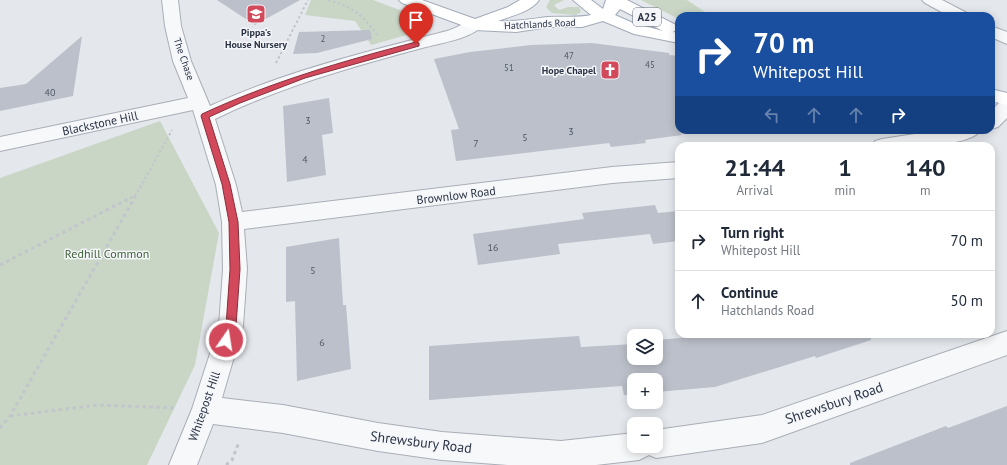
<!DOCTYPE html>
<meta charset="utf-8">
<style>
:root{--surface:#fff;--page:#f2f2f3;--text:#1f2937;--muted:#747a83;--line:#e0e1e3}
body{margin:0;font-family:"PT Sans",sans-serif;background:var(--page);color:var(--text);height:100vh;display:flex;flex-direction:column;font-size:15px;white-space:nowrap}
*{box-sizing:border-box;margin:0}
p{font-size:13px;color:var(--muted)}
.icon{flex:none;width:22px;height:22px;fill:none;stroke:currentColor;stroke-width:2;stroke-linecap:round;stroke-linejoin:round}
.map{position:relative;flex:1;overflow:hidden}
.side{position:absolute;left:675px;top:142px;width:320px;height:196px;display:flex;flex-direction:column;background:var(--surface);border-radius:12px;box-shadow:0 2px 10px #0003}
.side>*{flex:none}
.hud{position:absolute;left:675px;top:12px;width:320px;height:122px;border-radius:12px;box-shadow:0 2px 10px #0003;background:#1a4fa0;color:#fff;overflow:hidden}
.fabs{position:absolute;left:627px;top:329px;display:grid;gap:8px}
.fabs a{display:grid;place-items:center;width:36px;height:36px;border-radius:8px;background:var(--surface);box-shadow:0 2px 10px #0003;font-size:20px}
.pin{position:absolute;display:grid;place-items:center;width:34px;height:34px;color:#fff;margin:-41px -17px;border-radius:50% 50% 50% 0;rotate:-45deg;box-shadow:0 0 4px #0007}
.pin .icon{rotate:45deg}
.me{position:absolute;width:44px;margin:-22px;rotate:13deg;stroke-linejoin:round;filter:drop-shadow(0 0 3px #0008)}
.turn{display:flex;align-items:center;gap:14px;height:84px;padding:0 12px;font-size:18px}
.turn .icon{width:52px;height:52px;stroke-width:2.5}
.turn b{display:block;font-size:28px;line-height:34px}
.lanes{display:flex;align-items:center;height:38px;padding:0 12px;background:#0003;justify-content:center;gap:20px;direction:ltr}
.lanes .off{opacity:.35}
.eta{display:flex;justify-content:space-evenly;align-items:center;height:68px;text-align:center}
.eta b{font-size:24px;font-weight:600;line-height:28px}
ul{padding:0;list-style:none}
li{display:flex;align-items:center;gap:12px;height:60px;padding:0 12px;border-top:1px solid var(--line)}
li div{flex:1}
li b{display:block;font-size:15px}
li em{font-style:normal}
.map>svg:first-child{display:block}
</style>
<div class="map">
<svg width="1007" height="465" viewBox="0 0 1007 465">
<rect width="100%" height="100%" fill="#e4e7ec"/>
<g fill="#c9d6c5">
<polygon points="311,0 373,0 424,19 427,24 421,31 371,45 355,21 305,15"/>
<polygon points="550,0 564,0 554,5 559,10 568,7 579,7 581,11 580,13 575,15 552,13 546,7"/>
<polygon points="641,0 687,0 711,16 679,16 679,19"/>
<polygon points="160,121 219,233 195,365 147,465 0,465 0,178"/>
</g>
<g fill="#bbc0ca">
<polygon points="217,0 300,0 255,25"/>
<polygon points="370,30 372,39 317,53 293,54 299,32"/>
<polygon points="82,36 73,96 0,111 0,88 26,84"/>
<polygon points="592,43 669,53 669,55 679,56 679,130 682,135 645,140 646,143 611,147 609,143 456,161 451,130 459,129 434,59 470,52 531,45"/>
<polygon points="329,98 333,133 322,135 326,175 287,182 283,106"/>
<polygon points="655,205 658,213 679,211 679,241 653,244 650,234 558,244 560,254 478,265 473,234 584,219 582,213"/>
<polygon points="339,238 343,305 346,305 351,369 297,381 295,301 286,302 286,247"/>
<polygon points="703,334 875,334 876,337 871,338 871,340 816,358 815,356 715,387 656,392 656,380 634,380 634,394 624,395 622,386 429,400 429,346 579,336 581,347 634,344 634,358 656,358 656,340 704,336"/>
<polygon points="1007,406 1007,465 850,465 850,463 946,426 948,428"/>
</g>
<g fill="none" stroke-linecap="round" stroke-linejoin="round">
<g stroke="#a9aeb7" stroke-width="2">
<g id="minor">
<path d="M162,0h16l3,26 10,35 19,45c76,-35 156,-54 237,-75 12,-3 21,-13 34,-9l2,3c-9,13 -46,19 -61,23 -71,19 -141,39 -207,71l21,66 6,27 370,-45 67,-5v16l-67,5 -368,46 3,40 -4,57 -21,72 61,7 95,18 64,9 119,9 73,-8v13h22v-16l106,-15 245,-84v24l-245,88 -106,15 -7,-3 -10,5 -43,5h-88l-66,-5 -64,-9 -95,-18 -70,-9 -16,41h-28l23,-56 27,-83 4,-57 -1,-47 -6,-37 -23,-75 -193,41v-14l188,-39 -15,-37 -8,-35z"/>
<polygon points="922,0 942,0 967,13 969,16 949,16 925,3"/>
<polygon points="991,26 1007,32 1007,44 991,37"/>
<polygon points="1007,101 1007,118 998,127 991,129 991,111 1000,102"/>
<path d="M941,130h40c-12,19 -87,16 -109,16l3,-5 7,-2z"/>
</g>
</g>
<g stroke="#a3abb8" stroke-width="2">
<g id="major">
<path d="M399,0h23l53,19 33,-12 12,-7h19c-8,12 -28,16 -41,21 17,1 33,-2 50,-4 15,-1 29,1 43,-2l-18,-15h18l12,9 3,-9h21l49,25 2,3 -5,4 6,1v10l-45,-9 -31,-13 -21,6h-33l-33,5 -41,-2 -73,-27zM620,9l43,22 -30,-8 -18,-8z"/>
<polygon points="991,89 1007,93 1007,105 991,101"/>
</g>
</g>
<g stroke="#c2c5cb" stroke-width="2" stroke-dasharray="2.5 2.5" stroke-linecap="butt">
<path d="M328,0c25,7 34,14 49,35"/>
<polyline points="276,63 308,0"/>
<polyline points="130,198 136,195 172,130"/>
<polyline points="134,198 136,195"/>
</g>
<g stroke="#c2c5cb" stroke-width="3" stroke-dasharray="3.5 3.5" stroke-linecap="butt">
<polyline points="0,265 132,197"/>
<polyline points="10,416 97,405 177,408"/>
<polyline points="0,428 10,416 135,197"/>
<polyline points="226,465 232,460 239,442"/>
</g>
<use href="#minor" fill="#f7f8fa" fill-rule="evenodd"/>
<use href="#major" fill="#fff" fill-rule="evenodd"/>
</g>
<path fill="#d1495b" stroke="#882f3b" d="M416,42l3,1v3l-114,32 -65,25 -31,14 21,67 8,38 2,47 -4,57 -6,17 -4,1 -3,-1 -2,-3 5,-14 4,-57 -1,-47 -7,-38 -21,-68 1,-2c69,-32 141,-53 214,-72z"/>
<defs>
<g id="school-square" transform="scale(1)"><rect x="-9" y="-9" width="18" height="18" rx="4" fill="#d1495b" stroke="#f4f6f9"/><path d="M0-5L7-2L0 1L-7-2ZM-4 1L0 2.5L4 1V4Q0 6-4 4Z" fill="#fff"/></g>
<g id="church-square" transform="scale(1)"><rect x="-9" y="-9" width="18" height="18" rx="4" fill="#d1495b" stroke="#f4f6f9"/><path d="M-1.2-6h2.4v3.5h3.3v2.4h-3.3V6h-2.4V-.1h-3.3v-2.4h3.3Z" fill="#fff"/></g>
</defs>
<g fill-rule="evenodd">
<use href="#school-square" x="256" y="14"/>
<use href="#church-square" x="610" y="70"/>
</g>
<g text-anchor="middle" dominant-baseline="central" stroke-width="3" stroke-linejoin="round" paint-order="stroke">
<g font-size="9" fill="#4f5766">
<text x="323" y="38">2</text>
<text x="569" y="55">47</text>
<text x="650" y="64">45</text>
<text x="509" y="67">51</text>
</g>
<g font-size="10" fill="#2b3445" stroke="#f4f6f9">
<text transform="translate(540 24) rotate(-3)">Hatchlands Road</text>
<text transform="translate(184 59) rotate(71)">The Chase</text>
</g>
<g font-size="10" font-weight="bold" fill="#2b3445" stroke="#f4f6f9">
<text x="256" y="32">Pippa's<tspan x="256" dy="12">House Nursery</tspan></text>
<text x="596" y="70" text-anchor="end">Hope Chapel</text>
</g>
<g font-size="10" fill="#4f5766">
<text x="50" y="92">40</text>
<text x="308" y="120">3</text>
<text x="571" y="131">3</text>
<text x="525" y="137">5</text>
<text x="476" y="143">7</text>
<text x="305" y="159">4</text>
<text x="493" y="247">16</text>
<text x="313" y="270">5</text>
<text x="322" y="342">6</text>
</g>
<rect fill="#f4f6f9" stroke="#676e7b" stroke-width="1" x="633" y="8" width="28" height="18" rx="3"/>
<g font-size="11" font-weight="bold" fill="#2b3445">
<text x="647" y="17">A25</text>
</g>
<g font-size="12" fill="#2b3445" stroke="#f4f6f9">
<text transform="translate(100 123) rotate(-12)">Blackstone Hill</text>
<text transform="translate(456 195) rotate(-7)">Brownlow Road</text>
<text transform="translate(204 406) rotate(-71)">Whitepost Hill</text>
</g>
<g font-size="12" fill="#3f6138" stroke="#f4f6f9">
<text x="107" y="253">Redhill Common</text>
</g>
<g font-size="14" fill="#2b3445" stroke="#f4f6f9">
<text transform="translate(834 403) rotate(-19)">Shrewsbury Road</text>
<text transform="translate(421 442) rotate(7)">Shrewsbury Road</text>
</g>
</g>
</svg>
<div class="fabs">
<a><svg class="icon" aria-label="layers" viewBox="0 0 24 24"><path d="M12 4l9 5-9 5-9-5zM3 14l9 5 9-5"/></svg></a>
<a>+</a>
<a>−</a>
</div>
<div class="pin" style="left:416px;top:44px;background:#d93025"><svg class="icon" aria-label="arrive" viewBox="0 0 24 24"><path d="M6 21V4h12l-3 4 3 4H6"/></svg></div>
<svg class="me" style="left:226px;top:340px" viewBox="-20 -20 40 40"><circle r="17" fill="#d1495b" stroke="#fff" stroke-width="3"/><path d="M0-11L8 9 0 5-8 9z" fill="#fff"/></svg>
<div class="hud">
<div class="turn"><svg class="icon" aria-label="right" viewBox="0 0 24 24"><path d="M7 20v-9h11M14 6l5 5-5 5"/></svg><div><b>70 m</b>Whitepost Hill</div></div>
<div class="lanes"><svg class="icon off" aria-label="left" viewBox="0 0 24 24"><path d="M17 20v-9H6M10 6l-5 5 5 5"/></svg><svg class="icon off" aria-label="ahead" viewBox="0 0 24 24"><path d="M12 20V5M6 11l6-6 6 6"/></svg><svg class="icon off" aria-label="ahead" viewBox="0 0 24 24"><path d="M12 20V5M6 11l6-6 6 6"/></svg><svg class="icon" aria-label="right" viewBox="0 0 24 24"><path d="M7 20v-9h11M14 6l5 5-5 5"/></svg></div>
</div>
<section class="side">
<div class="eta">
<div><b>21:44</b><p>Arrival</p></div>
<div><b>1</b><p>min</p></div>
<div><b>140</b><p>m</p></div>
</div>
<ul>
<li><svg class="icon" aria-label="right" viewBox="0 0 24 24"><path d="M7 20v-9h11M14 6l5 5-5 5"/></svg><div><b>Turn right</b><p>Whitepost Hill</p></div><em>70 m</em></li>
<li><svg class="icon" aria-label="ahead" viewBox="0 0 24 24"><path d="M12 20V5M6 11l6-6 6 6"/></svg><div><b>Continue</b><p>Hatchlands Road</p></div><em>50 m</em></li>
</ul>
</section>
</div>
